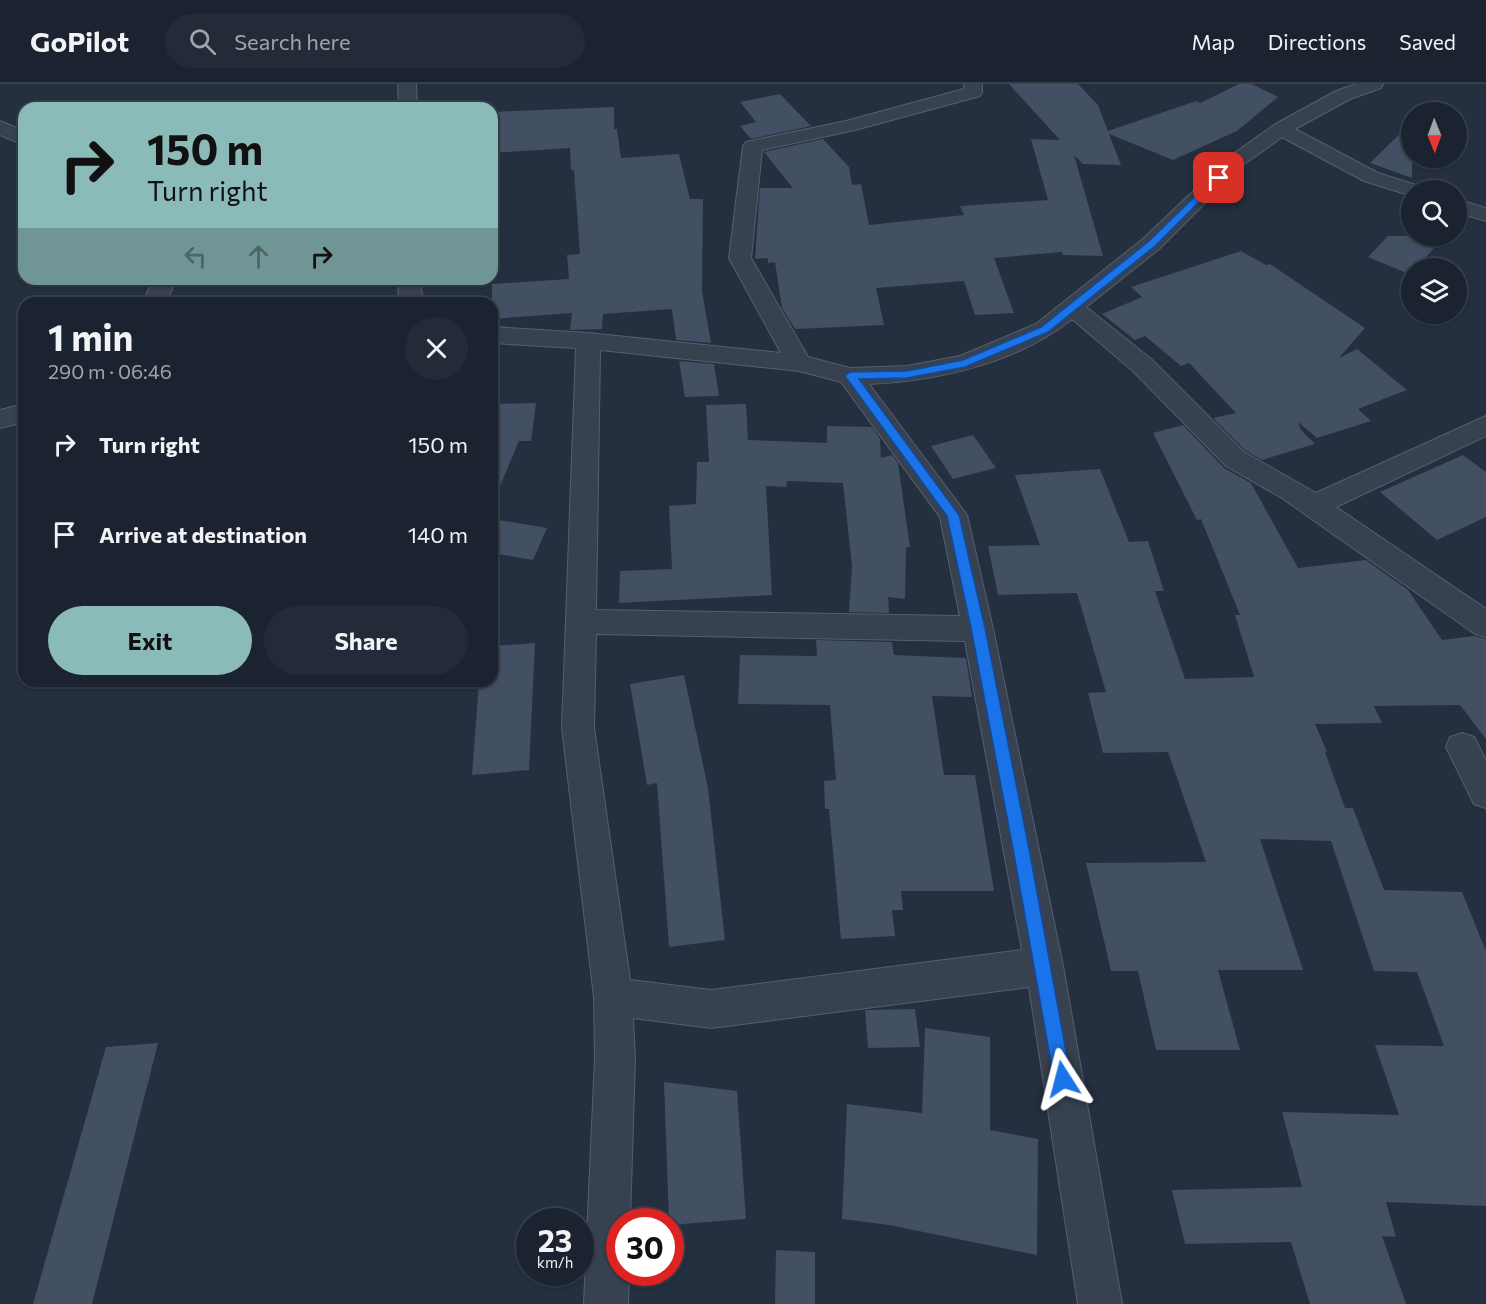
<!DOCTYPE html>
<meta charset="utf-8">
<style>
:root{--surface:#1b2330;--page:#242b38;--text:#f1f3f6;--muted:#a0a4ab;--line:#39404c;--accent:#8bbbb9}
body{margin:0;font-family:Commissioner,sans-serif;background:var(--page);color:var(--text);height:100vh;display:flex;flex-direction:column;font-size:22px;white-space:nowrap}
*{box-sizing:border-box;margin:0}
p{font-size:20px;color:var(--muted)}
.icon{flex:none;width:33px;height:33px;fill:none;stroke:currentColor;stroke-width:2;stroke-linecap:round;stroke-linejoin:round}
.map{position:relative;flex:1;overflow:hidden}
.sheet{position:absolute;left:18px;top:213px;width:480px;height:390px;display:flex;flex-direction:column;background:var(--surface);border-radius:18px;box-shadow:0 2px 4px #0004,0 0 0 2px var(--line)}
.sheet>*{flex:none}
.banner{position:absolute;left:18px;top:18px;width:480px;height:183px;border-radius:18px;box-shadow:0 2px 4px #0004,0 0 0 2px var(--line);background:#8bbbb9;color:#111;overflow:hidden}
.needle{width:39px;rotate:179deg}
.tools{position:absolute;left:1401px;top:18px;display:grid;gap:12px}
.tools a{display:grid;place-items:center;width:66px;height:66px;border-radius:50%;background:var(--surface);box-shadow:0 2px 4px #0004,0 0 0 2px var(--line);font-size:30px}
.speed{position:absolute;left:516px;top:1124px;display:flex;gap:12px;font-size:30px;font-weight:700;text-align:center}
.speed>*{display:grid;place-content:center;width:78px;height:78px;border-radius:50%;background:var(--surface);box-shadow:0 2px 4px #0004,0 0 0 2px var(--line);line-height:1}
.speed small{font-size:15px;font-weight:400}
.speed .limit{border:9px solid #d22;background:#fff;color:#111}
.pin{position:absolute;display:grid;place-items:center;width:51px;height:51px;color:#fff;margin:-26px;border-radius:12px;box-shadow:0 3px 9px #0006}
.me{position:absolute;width:66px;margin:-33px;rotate:351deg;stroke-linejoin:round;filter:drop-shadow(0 0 4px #0008)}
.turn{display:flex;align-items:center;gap:21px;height:126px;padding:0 30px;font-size:27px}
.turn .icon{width:78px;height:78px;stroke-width:2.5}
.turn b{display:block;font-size:42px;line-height:51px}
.lanes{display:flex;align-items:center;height:57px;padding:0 30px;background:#0003;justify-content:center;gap:30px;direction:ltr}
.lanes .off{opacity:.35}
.round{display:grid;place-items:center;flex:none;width:63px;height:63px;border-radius:32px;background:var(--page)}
.overview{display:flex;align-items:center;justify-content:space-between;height:102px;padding:0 30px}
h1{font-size:36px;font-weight:700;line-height:45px}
.primary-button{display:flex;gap:12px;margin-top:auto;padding:12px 30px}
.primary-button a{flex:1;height:69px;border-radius:36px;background:var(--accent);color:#111;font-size:24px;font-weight:700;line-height:69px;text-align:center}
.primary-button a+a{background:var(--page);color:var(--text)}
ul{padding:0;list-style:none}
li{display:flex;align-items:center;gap:18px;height:90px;padding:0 30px}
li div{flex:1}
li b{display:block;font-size:22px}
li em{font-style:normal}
header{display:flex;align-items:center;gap:36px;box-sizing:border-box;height:84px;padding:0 30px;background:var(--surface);border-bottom:2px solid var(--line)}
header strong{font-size:28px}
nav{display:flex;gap:33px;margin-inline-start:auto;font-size:21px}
.search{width:420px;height:54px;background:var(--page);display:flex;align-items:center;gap:15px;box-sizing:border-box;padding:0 21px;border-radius:33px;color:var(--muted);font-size:22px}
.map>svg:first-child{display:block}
</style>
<header>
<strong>GoPilot</strong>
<div class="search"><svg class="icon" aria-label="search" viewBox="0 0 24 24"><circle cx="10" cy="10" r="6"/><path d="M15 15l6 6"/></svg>Search here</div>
<nav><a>Map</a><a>Directions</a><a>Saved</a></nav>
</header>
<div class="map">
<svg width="1486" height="1220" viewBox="0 0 1486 1220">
<rect width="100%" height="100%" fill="#242f40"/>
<g fill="#434f62">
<polygon points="1009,0 1078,0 1098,21 1108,47 1196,17 1200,19 1239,0 1252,0 1278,13 1237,47 1173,76 1109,50 1121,81 1083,80 1074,71 1103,172 1063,171 1062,168 994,174 1014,229 975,231 964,197 876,204 884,241 795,245 782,224 775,178 768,179 768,174 755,175 760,104 793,104 764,68 823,55 849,83 852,101 861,100 869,141 964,131 960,122 1048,116 1031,55 1060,56"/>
<polygon points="780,10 811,42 751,55 740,42 756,38 740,18"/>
<polygon points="614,23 614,45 617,45 621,74 679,70 690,115 703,115 702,207 711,259 676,256 672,225 603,230 602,245 570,246 572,229 492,235 492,200 569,195 567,171 580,170 574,86 571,86 570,64 492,69 492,28"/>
<polygon points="1412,38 1412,94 1370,79"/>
<polygon points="1388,152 1445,152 1416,184 1412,184 1412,188 1404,188 1368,173"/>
<polygon points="1241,167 1266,181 1270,180 1365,244 1339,274 1357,265 1407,306 1358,325 1371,337 1317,354 1298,338 1301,346 1315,360 1262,376 1245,366 1213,334 1236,329 1189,279 1181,282 1145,252 1135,256 1102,230 1142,213 1131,203"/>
<polygon points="679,277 714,280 719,312 685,313"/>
<polygon points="536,319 531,357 519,357 492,421 492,320"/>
<polygon points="746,320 748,356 827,359 827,342 872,343 880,355 881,374 892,371 898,379 910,463 906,463 905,515 888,513 889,529 849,528 852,482 843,399 787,397 786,403 766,402 772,511 619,519 620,487 672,485 669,422 696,420 697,378 709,378 706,321"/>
<polygon points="1183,341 1224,384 1251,399 1298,484 1366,476 1408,506 1442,556 1474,552 1486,555 1486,655 1460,621 1374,622 1382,639 1315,640 1327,668 1325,668 1345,724 1353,724 1384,806 1462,808 1486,867 1486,1122 1386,1118 1396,1153 1382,1152 1406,1220 1310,1220 1291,1158 1185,1160 1172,1106 1302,1103 1282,1028 1399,1031 1375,961 1444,962 1417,888 1374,887 1331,757 1260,755 1303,886 1218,886 1240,966 1156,966 1138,887 1111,887 1086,779 1206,778 1168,668 1103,669 1088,609 1106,608 1077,509 998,511 988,462 1040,461 1015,391 1100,385 1129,458 1148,457 1164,507 1155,507 1185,595 1254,593 1235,531 1240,531 1201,435 1197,436 1153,349"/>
<polygon points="973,351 996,384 953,395 931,362"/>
<polygon points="1463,371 1486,388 1486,433 1437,456 1380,408"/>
<polygon points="492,435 547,444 533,476 492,469"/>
<polygon points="816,556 892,558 894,571 966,574 972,613 932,612 944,691 975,691 994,807 901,807 903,826 892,826 895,852 841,855 829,725 825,725 824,697 836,696 830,621 738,620 740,571 817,572"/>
<polygon points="535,559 529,686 472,691 479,597 492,597 492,562"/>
<polygon points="684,591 708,704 725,856 669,863 657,699 647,701 630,600"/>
<polygon points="915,925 920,963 868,964 865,926"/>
<polygon points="925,944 990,953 990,1046 1038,1055 1037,1171 889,1141 842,1135 847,1020 922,1029"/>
<polygon points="158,959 92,1220 33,1220 106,963"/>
<polygon points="664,998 737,1007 746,1135 670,1141 669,1137"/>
<polygon points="776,1166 815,1168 815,1220 775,1220"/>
</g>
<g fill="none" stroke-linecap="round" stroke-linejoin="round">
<g stroke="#565f6d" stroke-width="2">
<g id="minor">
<polygon points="398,0 416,0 417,24 399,24"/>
<path d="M964,0h18v8l-2,4 -125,34 -93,20 -11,108 57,99 42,11 57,-2 53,-10 76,-32 107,-85 86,-82 45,-32 62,-34 20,-7h27l-2,4 -31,11 -55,30 83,44 41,13 3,4h-10v6l-48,-15 -82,-44 -39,28 -84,84 -73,58 65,52 93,93 72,41 170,-77v20l-150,71 150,102v28l-11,-3 -193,-136 -56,-32 -93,-95 -61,-52c-55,44 -134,62 -203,65l98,131 26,114 70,337 59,338h-44l-49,-317 -318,41 -78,-10 2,40 -5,163h-10v51h9l-1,32h-44l11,-246 -1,-61 -32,-269 14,-380 -84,-5v-16l96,6 193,20 -52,-95 14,-112 3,-4 100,-21 118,-32zM600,266l199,21 42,11 99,135 20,99 -364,-6zM596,550l369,7 57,309 -311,40 -81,-10 -36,-252z"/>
<polygon points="0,37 24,47 24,61 0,51"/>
<polygon points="1456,115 1486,124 1486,137 1456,128"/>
<polygon points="154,195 176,195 166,219 142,219"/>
<polygon points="398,195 420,195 423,219 399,219"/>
<polygon points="24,320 24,338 0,344 0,326"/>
<polygon points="1462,649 1474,653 1486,676 1486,724 1474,720 1446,663 1450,653"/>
</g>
</g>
<use href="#minor" fill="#384150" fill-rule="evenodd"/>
</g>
<polygon fill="#1a73e8" stroke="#114b97" stroke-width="1.5" points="1216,92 1223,94 1155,162 1048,248 965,283 907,294 859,295 959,431 985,544 1030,770 1071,995 1069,1001 1063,1003 1057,1001 1054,995 1014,770 971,544 947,432 845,292 850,288 907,287 963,276 1041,243 1148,158"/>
</svg>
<div class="tools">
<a><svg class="needle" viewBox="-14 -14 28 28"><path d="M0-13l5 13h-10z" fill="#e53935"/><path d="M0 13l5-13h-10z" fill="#a0a4ab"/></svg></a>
<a><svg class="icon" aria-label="search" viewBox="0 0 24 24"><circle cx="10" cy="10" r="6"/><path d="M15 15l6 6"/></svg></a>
<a><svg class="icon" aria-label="layers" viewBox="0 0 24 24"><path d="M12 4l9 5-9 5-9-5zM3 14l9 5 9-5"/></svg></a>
</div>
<div class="speed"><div>23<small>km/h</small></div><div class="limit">30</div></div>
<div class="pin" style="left:1219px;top:94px;background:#d93025"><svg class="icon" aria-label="arrive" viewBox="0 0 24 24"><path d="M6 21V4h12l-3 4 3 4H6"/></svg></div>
<svg class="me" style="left:1063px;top:995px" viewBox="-20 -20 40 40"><path d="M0-17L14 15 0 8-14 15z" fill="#1a73e8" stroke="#fff" stroke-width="4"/></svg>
<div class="banner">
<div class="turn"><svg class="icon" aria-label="right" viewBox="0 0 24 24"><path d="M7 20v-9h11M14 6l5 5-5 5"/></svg><div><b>150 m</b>Turn right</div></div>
<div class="lanes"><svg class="icon off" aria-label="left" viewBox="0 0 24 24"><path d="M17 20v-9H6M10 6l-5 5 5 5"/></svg><svg class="icon off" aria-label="ahead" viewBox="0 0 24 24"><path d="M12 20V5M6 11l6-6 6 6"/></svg><svg class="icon" aria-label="right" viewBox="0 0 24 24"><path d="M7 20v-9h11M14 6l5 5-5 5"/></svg></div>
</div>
<section class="sheet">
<div class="overview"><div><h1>1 min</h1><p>290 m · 06:46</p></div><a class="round"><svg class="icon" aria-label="close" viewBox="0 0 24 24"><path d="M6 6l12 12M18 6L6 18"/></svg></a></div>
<ul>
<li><svg class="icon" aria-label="right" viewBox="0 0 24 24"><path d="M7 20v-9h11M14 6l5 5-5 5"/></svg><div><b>Turn right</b></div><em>150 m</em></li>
<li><svg class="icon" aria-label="arrive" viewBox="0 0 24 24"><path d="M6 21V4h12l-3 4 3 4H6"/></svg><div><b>Arrive at destination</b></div><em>140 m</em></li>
</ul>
<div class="primary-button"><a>Exit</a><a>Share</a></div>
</section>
</div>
